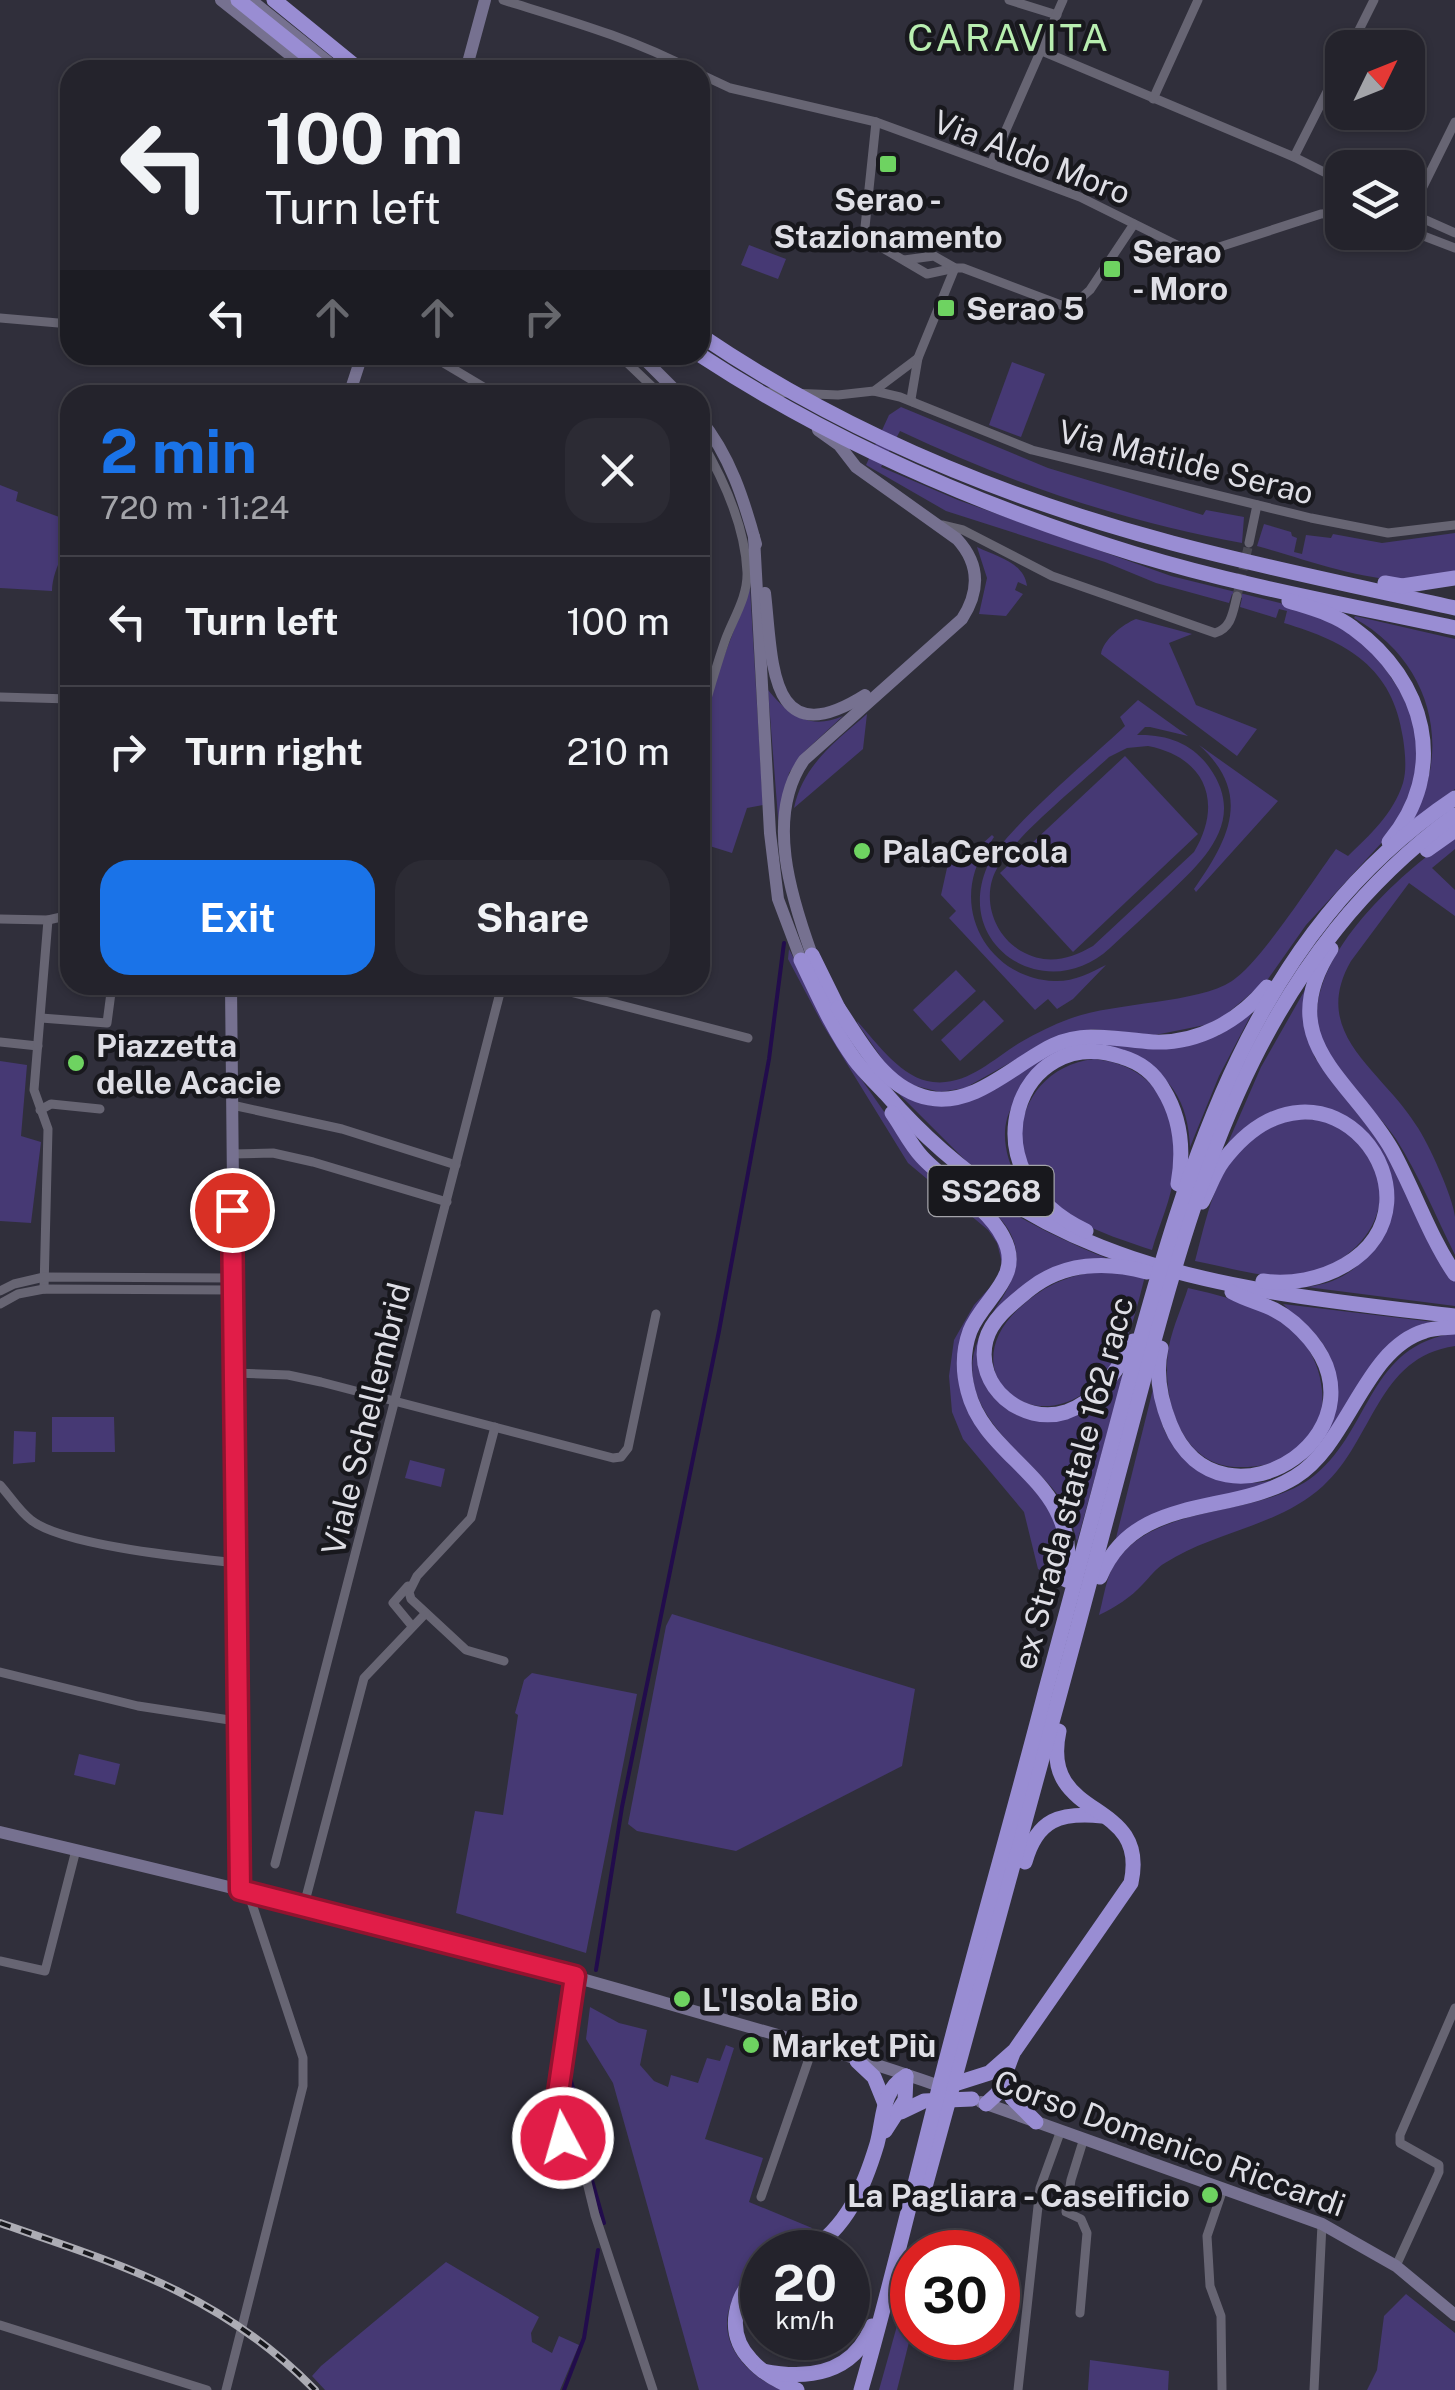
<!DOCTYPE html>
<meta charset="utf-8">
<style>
:root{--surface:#24232c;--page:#2c2b34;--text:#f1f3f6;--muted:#a3a4a9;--line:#414048;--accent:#1a73e8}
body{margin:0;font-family:"Public Sans",sans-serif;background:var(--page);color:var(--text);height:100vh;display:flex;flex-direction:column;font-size:38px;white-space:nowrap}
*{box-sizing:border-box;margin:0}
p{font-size:32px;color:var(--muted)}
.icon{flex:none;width:55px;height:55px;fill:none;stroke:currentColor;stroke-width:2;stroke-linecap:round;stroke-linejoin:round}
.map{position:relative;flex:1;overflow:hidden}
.details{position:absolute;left:60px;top:385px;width:650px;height:610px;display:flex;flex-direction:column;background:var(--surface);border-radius:30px;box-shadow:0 2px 8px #0004,0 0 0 2px var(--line)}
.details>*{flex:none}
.banner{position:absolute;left:60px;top:60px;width:650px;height:305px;border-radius:30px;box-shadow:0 2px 8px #0004,0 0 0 2px var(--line);background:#24232c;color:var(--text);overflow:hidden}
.needle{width:65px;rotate:47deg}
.controls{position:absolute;left:1325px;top:30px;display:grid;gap:20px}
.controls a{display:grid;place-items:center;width:100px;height:100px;border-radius:20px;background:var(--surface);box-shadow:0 2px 8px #0004,0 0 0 2px var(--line);font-size:50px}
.speed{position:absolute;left:740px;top:2230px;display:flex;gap:20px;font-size:50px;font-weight:700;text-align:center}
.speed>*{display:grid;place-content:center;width:130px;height:130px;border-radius:50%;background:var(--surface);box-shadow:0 2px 8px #0004,0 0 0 2px var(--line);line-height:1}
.speed small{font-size:25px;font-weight:400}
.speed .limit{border:15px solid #d22;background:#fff;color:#111}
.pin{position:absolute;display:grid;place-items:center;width:85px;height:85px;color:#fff;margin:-42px;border:5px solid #fff;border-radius:50%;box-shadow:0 2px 10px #0007}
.me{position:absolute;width:110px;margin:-55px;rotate:354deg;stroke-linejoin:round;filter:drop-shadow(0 0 8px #0008)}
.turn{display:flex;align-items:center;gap:35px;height:210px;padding:0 40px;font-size:45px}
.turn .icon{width:130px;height:130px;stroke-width:2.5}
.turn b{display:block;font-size:70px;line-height:85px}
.lanes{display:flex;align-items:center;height:95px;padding:0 40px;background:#0003;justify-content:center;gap:50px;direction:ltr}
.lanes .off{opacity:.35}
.round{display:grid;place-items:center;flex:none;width:105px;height:105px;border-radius:30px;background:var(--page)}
.summary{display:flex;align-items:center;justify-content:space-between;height:170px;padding:0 40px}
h1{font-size:60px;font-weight:700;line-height:75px;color:var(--accent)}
.primary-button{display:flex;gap:20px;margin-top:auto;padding:20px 40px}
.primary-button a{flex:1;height:115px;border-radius:30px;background:var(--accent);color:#fff;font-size:40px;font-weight:700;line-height:115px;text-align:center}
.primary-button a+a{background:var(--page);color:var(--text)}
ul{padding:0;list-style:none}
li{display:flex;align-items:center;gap:30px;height:130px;padding:0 40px;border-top:2px solid var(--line)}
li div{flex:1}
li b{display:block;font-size:38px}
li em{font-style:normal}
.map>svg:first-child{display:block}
</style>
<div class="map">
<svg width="1455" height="2390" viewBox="0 0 1455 2390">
<rect width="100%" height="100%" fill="#302f3b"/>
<g fill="#463974" fill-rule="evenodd">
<polygon points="749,245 786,259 778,279 741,265"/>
<polygon points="1012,362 1045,374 1021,437 989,425"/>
<path d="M901,407l147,61 155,47 3,-5 38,7 -2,26c-120,-22 -232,-60 -342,-112l-19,36 77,33 213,76 129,32 67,33 48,73 2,60 -12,33 -19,31 -80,87 -38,54 -45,38 -18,8 -50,10 -62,-6 -19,3 -20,6 -89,50 -25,4 -28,-7 -22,-15 -32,-46 -1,-3c20,22 45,58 76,61 35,4 61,-24 88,-40 15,-9 32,-17 48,-23 44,-17 128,-15 163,-38 29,-19 81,-101 104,-132l12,7c22,-21 45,-42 55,-73 4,-14 2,-31 0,-45 -10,-71 -56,-96 -119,-115l3,-12 -8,-2 -3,9 -36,-11 2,-9 -10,-4 -3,9 -73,-20 -51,-21 -159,-51 -80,-46 23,-50z"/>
<path d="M0,485l18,7 -2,9 54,20c0,29 -17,43 -18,70l-52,-3z"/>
<path d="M1264,524l27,8 1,4 5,2 -3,14 8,2 4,-19 25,3 2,-4 49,9 73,-10v41c-15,2 -31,6 -46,6 -47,1 -107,-22 -152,-34z"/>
<path d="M977,547c20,10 47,15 50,39l-9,-4 -3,8 8,4 -17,22 -27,-2 8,-36z"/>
<polygon points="750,588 763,805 747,808 732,853 700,843 700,738 717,675"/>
<path d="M1355,616l100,23v150l-45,34c45,-75 20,-163 -56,-205z"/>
<path d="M1136,619l56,15 -23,9 27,62 61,24 -20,27 -136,-102c2,-14 22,-30 35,-35z"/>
<path d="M768,690c20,24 41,41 75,26l-39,36 -15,21 -10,57z"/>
<path d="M1138,700l50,36 -38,-9h-5l-8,8c29,-1 55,8 72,32 39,54 -6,94 -43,129 -18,17 -37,34 -56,52 -62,58 -157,0 -123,-81 14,-35 106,-110 138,-141l-5,-9zM1148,746c57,11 76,56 46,106l-101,94c-23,13 -46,20 -72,5 -29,-17 -41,-57 -22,-86 22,-34 79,-79 110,-108l18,-9z"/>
<path d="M867,714l-4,35 -69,59c9,-43 41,-66 73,-94z"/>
<path d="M1199,745l79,56 -82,91 -2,-3c35,-50 59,-95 5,-144z"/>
<polygon points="1125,756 1198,834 1073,952 1000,873"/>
<path d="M992,835l2,2c-7,11 -15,22 -19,34 -17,54 23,108 79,110 19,1 36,-8 52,-16l-33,34 -16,10 -9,-10 -13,11 -86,-92 7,-7 -15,-16 6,-27 20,-19 5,4z"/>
<path d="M1455,835v14l-23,19 23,22v26l-46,-33 -58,78c-42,73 31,109 65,164 12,17 37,72 39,92 0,12 0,25 0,38 -19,-38 -36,-80 -59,-116 -22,-33 -60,-60 -74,-97 -29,-76 79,-169 133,-207z"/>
<polygon points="789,949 843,1053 885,1113 1002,1241 1003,1267 997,1243 988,1230 908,1163 823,1025 788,959"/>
<polygon points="956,970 976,991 932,1031 913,1010"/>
<path d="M1306,988l1,48 8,22 65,84 75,140v24l-148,-19c148,-18 66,-278 -80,-142l34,-78z"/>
<polygon points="984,1000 1004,1021 960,1061 941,1040"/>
<path d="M1252,1013l-33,63 -29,71c-1,-21 -5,-41 -17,-58 -21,-30 -73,-57 -109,-36 -8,5 -15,15 -22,22 -8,8 -20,17 -27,27 -25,35 1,87 29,111l-78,-52 -67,-67 34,12 21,-1 112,-59 152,-10z"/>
<path d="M1094,1059c64,7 85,53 80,114 -2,25 -15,52 -22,77 -41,-14 -88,-27 -114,-64 -38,-51 -8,-120 56,-127z"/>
<polygon points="0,1061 27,1065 21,1136 41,1142 31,1223 0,1221"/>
<path d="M1292,1119c10,0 21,0 31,2 17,3 32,17 42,31 38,51 -2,107 -56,121 -36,10 -79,-6 -114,-12 12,-44 19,-89 55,-121 11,-10 29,-15 42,-21z"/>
<path d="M954,1175c48,35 97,61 152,83l-37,6 -23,8 -64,76 33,66c39,18 84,-11 109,-41l-47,169c-4,-15 -7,-30 -16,-43 -27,-37 -70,-63 -85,-107 -23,-72 68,-102 32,-163 -13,-22 -40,-35 -54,-54z"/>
<path d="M1114,1271l31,5c-7,27 -13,56 -27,80 -65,107 -180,20 -94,-52 28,-24 54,-32 90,-33z"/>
<polygon points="993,1284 995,1286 959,1380 1044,1499 1060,1529 1062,1580 1038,1569 1024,1512 963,1439 952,1412 949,1376 954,1340 974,1305"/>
<path d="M1188,1288c58,13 127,31 134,102 2,20 -3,40 -19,55 -16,17 -41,22 -63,22 -60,1 -80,-72 -71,-121 4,-20 13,-39 19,-58z"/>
<path d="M1283,1304l151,18 -26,12 -92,122 -25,20 -176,66 40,-161c3,15 3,32 8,46 8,21 25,31 44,40 11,5 24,13 36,15 70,9 116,-77 82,-135 -11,-18 -30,-30 -42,-43z"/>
<path d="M1455,1333v13c-78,11 -81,94 -132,140 -45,41 -108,45 -158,77 -9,5 -15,14 -22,21 -13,14 -27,23 -44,31 4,-14 6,-31 12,-44 36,-72 148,-50 204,-96 57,-47 53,-129 140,-142z"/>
<polygon points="52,1417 114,1417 115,1452 52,1452"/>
<polygon points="14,1431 36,1432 35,1462 13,1464"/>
<polygon points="410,1460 445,1469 441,1487 405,1478"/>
<polygon points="672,1614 915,1689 902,1766 736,1851 637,1831 628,1824 666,1626"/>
<polygon points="532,1673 637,1694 586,1953 456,1913 475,1811 503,1815 518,1715 515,1713 524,1680"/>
<polygon points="79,1754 120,1764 115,1785 74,1775"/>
<path d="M590,2007l29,16 28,7 -7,35 14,16 14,6 3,-12 27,8 9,-25 13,3 6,-16 8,3 -29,91 58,19 -14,44 63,26 -4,5 3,4c-17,10 -29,15 -49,15v13c-8,9 -21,19 -27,30 -24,42 10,81 47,95h-83l-86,-307 -27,-44z"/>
<polygon points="446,2262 539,2317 531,2333 532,2342 552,2353 559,2336 579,2345 560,2390 325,2390 312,2376 321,2366"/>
<polygon points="911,2276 912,2330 897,2390 879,2390"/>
<polygon points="1406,2294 1455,2333 1455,2390 1367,2390 1377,2370 1384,2316"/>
<polygon points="1090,2360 1169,2371 1168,2390 1088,2390"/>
</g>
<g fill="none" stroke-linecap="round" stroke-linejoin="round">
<g stroke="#220c4c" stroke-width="4">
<polyline points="596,1970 622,1807 719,1331 769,1059 784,943"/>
<polyline points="582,1986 568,2071 581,2115 586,2159 604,2223"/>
<polyline points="564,2390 584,2338 598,2250"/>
</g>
<polyline stroke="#4a4954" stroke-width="9" stroke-dasharray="9 4.5" stroke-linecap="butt" points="1237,596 1249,543"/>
<g stroke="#676573" stroke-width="9">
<path d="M503,0c64,20 129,38 189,70"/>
<polyline points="1009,0 1057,15"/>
<polyline points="1350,48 1374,0"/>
<polyline points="1042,51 1294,157 1342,181"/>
<polyline points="700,74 730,88 876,122 991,164 1080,197 1189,251 1207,251 1321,214 1342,213"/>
<polyline points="1153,99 1198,0"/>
<polyline points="876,122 865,227 869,240 927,274 955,268"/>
<polyline points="1294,157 1342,62"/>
<polyline points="991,164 1063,0"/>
<polyline points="1408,212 1455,233"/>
<polyline points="1410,213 1455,122"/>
<polyline points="1408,230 1455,248"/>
<polyline points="904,260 934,256 955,268 963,268 1061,305 1073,305 1090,290 1134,224"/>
<polyline points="0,318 70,324"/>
<polyline points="430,355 497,395"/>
<polyline points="619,355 661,395"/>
<polyline points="874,391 900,397 1032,450 1311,518 1388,533 1455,525"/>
<polyline points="767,392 838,395 874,391 918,358"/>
<polyline points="913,402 911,399 918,358 954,270"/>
<path d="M700,439c23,39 45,86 47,133 1,24 -13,45 -21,66 -10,28 -17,55 -26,83"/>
<path d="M942,525l21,5 89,46 163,57c17,-5 18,-22 22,-37"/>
<polyline points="1249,543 1257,505"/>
<polyline points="0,697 70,699"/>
<polyline points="0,919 48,920 70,915"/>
<polyline points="543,985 748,1038"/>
<polyline points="41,1018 107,1023 112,985"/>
<polyline points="0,1042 38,1046"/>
<polyline points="232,1105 342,1129 456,1165"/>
<polyline points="40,1110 51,1104 100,1109"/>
<polyline points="232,1154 273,1153 313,1162 447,1202"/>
<polyline points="44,1289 48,1129 34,1090 48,920"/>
<polyline points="0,1291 14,1284 44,1277 233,1278"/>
<polyline points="0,1304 18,1294 44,1289 232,1290"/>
<polyline points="234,1373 288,1375 321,1382 613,1458 621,1457 628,1448 656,1314"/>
<polyline points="495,1427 471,1518 417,1576 409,1592 411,1599 466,1650 504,1661"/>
<path d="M0,1485c10,11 19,26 31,35 33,26 161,38 206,43"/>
<polyline points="408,1586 393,1603 412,1626"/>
<polyline points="0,1672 138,1706 236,1721"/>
<polyline points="275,1864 502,985"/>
<polyline points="304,1905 364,1678 425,1614"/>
<polyline points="0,1961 45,1971 76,1850"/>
<polyline points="575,1976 558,2093 560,2121 565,2143 583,2166 595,2215 653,2390"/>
<polyline points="761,2197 813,2047"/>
<polyline points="1396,2266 1439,2172 1439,2165 1400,2143 1400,2135 1455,2008"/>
<polyline points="1080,2313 1087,2233 1081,2219 1066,2212 1071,2180 1084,2138"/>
<polyline points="0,2325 207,2390"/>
<polyline points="226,2390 303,2086 303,2058 248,1892"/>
<polyline points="1018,2390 1040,2188 1061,2130"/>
<polyline points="1222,2390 1221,2316 1210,2286 1207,2236 1223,2189"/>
<polyline points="1314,2390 1322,2224"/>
</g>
<g stroke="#767190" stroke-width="12">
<polyline points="221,0 309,70"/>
<polyline points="251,0 338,70"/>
<polyline points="466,70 485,0"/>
<polyline points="640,355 680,395"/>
<polyline points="349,395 362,355"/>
<path d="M700,419c30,36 44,81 56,125"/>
<polyline points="754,537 770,833 778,899 801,960"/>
<path d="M765,593c8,69 3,163 100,102"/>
<path d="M812,955c-21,-58 -47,-139 -8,-195l158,-141c18,-28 18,-55 -5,-80l-101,-72 -17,-22 -21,-15"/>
<polyline points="231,985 240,1890"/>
<path d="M0,1832c221,52 441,106 659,169 96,28 194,54 289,88"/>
<polyline points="981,2102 1322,2224 1396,2266 1455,2315"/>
</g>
<g stroke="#998dd3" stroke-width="15">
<polyline points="238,0 325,70"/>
<polyline points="274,0 360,70"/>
<path d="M700,335c143,97 306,164 472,208 94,25 189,44 283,65"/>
<path d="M700,355c133,87 283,152 435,199 105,32 213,51 320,74"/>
<polyline points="1385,583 1402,586 1455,578"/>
<path d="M1289,601c22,7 46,13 64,27 72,52 97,142 36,214"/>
<polyline points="1427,850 1455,830"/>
<path d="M1331,949c-60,93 21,130 61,201 22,40 38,88 63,124"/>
<polyline points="812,955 842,1016"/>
<path d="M801,960c16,33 32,70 54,100 9,12 21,23 31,34 158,181 345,195 569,222"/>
<path d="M838,1008c24,35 46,81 91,90 47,9 86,-35 125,-53 33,-15 65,-5 99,-3 45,2 86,-21 114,-55"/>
<path d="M892,1113c10,14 18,31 30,44 23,25 65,49 81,80 22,40 -20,61 -33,94 -7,19 -7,41 -2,60 18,72 115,89 98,189"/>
<path d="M1202,1202c7,-13 12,-29 21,-41 102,-133 232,40 122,104 -24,14 -55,20 -82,16"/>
<path d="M1086,1231c-124,-58 -68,-210 36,-174 17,5 32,16 41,32 18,29 21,62 15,95"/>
<path d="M1133,1341c-14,28 -36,60 -67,71 -44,14 -92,-26 -80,-72 6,-22 27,-37 44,-51 34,-27 77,-28 117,-17"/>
<path d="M1161,1348c-6,26 -1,51 9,76 50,124 240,1 124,-101 -22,-19 -40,-19 -62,-31"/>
<path d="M1100,1577c35,-85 130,-60 195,-100 54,-33 69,-128 130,-146 9,-3 20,-3 30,-4"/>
<path d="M1025,1862c12,-43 35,-50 77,-46"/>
<polyline points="857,2061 874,2077 885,2104"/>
<polyline points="1005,2081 1012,2098 1036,2122"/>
<path d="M948,2086l41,-13 26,-23 116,-167c19,-87 -92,-60 -72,-152"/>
<polyline points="986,2104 998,2093 1013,2053"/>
<polyline points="901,2112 924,2101 972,2099"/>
<polyline points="885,2131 905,2100 906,2076"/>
<path d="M925,2187c50,-188 103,-374 153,-561 24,-88 47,-176 70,-263 57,-213 121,-411 307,-548"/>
<path d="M807,2252c40,-24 57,-65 70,-108 7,-25 4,-54 29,-68"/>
<path d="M762,2271c-27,22 -38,61 -11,89 12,14 30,22 46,30"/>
<path d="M763,2371c45,9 90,3 109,-45"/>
<path d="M861,2390c28,-97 51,-196 76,-294 34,-135 73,-268 108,-403 27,-104 55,-207 83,-310 60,-221 125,-450 327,-585"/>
</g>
<g stroke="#acacb4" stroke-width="8">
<path id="rail" d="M0,2223c122,42 222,72 315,167"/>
</g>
<use href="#rail" stroke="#18181d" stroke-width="4" stroke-dasharray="11" stroke-linecap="butt"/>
</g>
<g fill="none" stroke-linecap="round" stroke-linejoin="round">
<g stroke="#92132f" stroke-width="25">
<polyline id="route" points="232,1210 240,1890 575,1976 558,2093 563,2138"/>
</g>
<use href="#route" stroke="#e11d48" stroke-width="18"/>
</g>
<g fill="#6ed361" stroke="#18181d" stroke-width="4">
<rect x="878" y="154" width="20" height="20" rx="5"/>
<rect x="1102" y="259" width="20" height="20" rx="5"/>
<rect x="936" y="298" width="20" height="20" rx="5"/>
<circle cx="862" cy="851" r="10"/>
<circle cx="76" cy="1063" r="10"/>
<circle cx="682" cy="1999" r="10"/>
<circle cx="751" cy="2045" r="10"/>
<circle cx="1210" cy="2195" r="10"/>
</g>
<g text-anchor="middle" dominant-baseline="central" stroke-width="9" stroke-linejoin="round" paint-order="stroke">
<rect fill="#18181d" stroke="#a3a3a9" stroke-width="2.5" x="928.5" y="1166" width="125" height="50" rx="8"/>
<g font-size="30" font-weight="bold" fill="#dedee5">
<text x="991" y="1191">SS268</text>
</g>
<g font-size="32" fill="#dedee5" stroke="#18181d">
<text transform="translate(1032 157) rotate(21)">Via Aldo Moro</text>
<text transform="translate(1186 462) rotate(14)">Via Matilde Serao</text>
<text transform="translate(366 1419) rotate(-76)">Viale Schellembrid</text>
<text transform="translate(1073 1483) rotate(-75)">ex Strada statale 162 racc</text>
<text transform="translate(1170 2143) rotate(20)">Corso Domenico Riccardi</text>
</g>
<g font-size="32" font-weight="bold" fill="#dedee5" stroke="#18181d" text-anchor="start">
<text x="888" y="199" text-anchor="middle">Serao -<tspan x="888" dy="37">Stazionamento</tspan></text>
<text x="1132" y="251">Serao<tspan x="1132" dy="37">- Moro</tspan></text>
<text x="966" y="308">Serao 5</text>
<text x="882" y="851">PalaCercola</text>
<text x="96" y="1045">Piazzetta<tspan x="96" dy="37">delle Acacie</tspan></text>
<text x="702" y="1999">L'Isola Bio</text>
<text x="771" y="2045">Market Più</text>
<text x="1190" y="2195" text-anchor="end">La Pagliara - Caseificio</text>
</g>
<g font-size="38" letter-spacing="2.5" fill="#b8eeb0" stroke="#18181d">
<text x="1009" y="37">CARAVITA</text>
</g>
</g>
</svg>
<div class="controls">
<a><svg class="needle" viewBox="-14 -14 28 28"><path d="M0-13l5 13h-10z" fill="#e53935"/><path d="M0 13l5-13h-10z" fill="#a3a4a9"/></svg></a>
<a><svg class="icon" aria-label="layers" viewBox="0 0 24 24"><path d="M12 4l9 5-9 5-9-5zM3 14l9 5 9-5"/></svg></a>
</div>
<div class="speed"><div>20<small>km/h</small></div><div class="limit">30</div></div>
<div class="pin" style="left:232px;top:1210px;background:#d93025"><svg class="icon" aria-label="arrive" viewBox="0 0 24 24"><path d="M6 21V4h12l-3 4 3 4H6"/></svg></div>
<svg class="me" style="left:563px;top:2138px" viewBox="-20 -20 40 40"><circle r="17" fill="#e11d48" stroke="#fff" stroke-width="3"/><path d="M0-11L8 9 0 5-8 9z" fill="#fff"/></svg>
<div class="banner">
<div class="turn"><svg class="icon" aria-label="left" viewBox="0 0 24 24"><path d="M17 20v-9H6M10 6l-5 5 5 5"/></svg><div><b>100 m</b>Turn left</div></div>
<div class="lanes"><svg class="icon" aria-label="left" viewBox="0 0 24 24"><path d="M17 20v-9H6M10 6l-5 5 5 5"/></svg><svg class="icon off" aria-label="ahead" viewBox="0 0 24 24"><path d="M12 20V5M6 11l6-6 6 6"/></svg><svg class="icon off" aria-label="ahead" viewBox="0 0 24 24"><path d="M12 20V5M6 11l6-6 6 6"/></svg><svg class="icon off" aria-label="right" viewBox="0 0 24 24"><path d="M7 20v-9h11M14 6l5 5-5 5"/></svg></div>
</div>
<section class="details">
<div class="summary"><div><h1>2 min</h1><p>720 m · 11:24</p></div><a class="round"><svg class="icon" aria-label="close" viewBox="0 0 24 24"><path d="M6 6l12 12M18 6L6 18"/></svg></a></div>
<ul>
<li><svg class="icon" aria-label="left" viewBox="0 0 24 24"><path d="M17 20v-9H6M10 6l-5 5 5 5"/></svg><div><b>Turn left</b></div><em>100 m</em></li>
<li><svg class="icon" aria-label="right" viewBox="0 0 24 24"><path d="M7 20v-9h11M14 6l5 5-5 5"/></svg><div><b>Turn right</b></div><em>210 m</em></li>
</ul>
<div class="primary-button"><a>Exit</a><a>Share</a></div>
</section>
</div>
